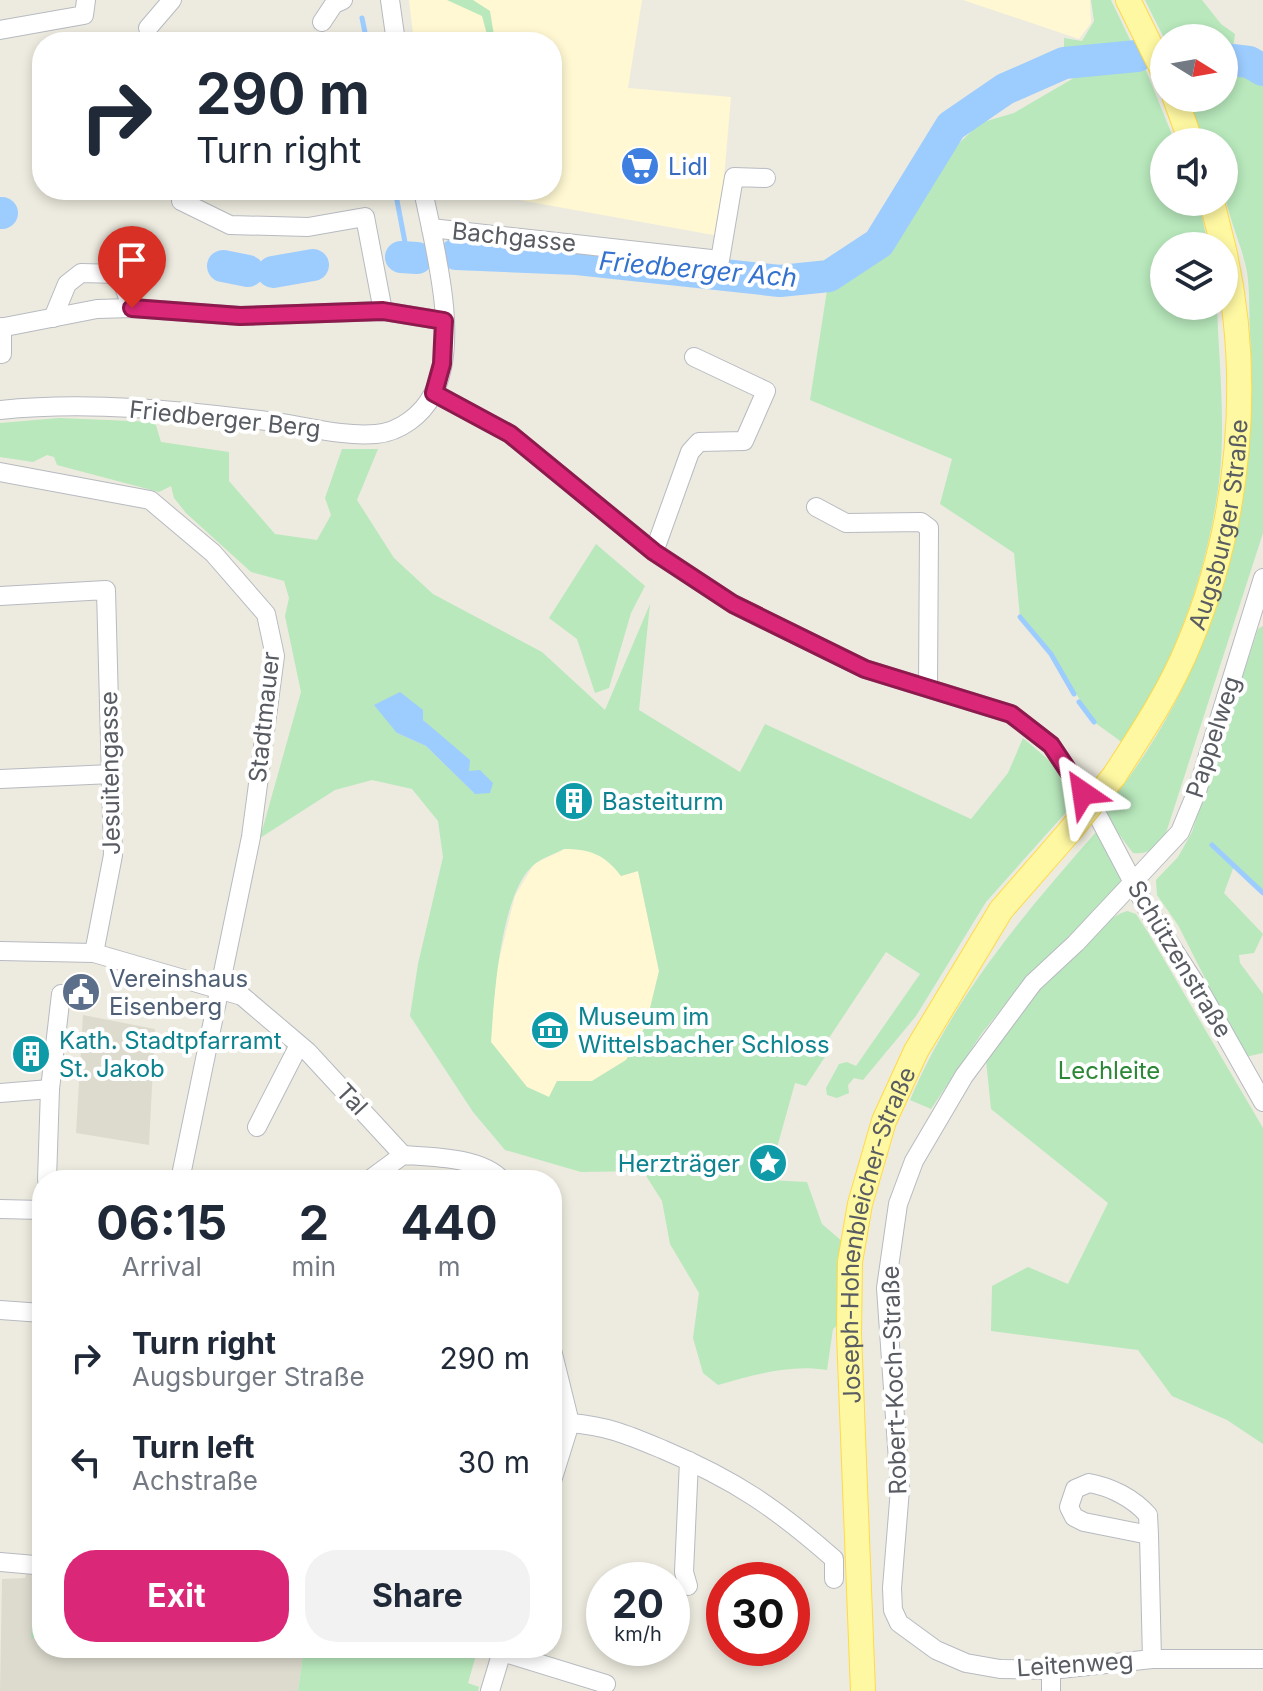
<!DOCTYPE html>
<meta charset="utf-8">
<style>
:root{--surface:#fff;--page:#f2f2f3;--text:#1f2937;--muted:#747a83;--accent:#db2777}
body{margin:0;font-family:Inter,sans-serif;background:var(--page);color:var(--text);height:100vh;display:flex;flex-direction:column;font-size:30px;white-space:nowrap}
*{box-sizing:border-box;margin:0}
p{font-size:26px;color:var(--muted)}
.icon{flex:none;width:44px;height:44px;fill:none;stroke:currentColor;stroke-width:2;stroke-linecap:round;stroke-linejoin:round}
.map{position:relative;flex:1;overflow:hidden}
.sheet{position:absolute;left:32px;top:1170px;width:530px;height:488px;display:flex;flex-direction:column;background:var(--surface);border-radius:32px;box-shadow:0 4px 12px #0003}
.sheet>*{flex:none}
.guide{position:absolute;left:32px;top:32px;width:530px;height:168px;border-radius:32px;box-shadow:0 4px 12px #0003;background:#fff;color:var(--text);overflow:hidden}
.needle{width:52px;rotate:101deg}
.tools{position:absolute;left:1150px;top:24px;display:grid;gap:16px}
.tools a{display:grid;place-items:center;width:88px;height:88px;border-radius:50%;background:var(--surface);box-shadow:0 4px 12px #0003;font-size:40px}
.speed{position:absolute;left:586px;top:1562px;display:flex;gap:16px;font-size:40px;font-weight:700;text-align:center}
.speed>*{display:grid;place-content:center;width:104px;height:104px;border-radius:50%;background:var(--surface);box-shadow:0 4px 12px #0003;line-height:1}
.speed small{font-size:20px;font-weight:400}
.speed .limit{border:12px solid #d22;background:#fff;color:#111}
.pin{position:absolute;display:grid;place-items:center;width:68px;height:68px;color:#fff;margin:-82px -34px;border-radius:50% 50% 50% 0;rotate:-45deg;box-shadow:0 0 8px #0007}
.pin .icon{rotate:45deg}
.me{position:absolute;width:88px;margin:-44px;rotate:328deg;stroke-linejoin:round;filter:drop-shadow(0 0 6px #0008)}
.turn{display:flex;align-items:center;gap:28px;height:168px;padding:0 32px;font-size:36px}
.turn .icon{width:104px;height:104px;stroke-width:2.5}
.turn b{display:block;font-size:56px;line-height:68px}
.eta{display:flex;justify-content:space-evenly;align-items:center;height:136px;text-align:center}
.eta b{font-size:48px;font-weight:700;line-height:56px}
.action{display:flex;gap:16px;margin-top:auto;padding:16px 32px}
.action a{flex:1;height:92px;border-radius:32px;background:var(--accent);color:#fff;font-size:32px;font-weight:700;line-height:92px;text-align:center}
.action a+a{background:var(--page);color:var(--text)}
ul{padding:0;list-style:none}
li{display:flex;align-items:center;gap:24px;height:104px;padding:0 32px}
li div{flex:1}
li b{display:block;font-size:30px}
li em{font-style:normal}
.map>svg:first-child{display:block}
</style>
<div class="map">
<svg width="1263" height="1691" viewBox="0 0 1263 1691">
<rect width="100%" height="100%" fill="#edebdf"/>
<g fill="#fff8d2">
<polygon points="409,0 642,0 628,88 731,97 719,236 514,199 514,196 443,197 441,190 552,190 552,42 414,42"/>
<polygon points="963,0 1090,0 1091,23 1079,39"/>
<polygon points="564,849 588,849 609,860 621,876 638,871 659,971 646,1025 626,1060 592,1081 557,1081 549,1097 527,1087 490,1041 497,968 515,896 534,864"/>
</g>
<g fill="#dddbce">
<polygon points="83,1015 155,1029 149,1145 76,1133"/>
<polygon points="27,1570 42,1571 42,1648 304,1648 298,1691 0,1691 2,1579 25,1578"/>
</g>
<g fill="#b8e8bc" fill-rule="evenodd">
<polygon points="447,0 473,0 490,11 495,42 489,42 482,16"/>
<polygon points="1091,0 1111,0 1132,44 1064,58 1064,38 1082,41 1094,21"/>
<path d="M1145,0h57l19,24 14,10 -2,14 30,17v468l-97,300c-8,13 -16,22 -33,20l-31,-41c112,-134 159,-306 148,-479 -1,-20 0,-41 -3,-61 -5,-27 -19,-54 -23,-82 -2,-15 0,-32 0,-48h-20l-16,-44h36v-60h-60z"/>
<path d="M1143,63l32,79h-11v60h35l9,44h-44v60h53c2,58 9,118 2,176 -12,93 -45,182 -96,261l-29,-21 -43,-68 -31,-37 -6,-64 -74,-49 12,-45 -142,-59 18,-116 49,-22 75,-112 28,-27 34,-10 65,-38z"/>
<path d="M59,418l96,4 6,20 68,10v29l46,53 42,6 14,-25 -6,-17 17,-49h36l-21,51 37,58 39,36 109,58 63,58 45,-106 -11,106 101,62 25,-48 206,95 37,-46 15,-35 35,30 19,32 -91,102 -70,114 -53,64 -9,-2 -6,7 1,8 -12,5 -10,-3 -1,-7 13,-24 8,-2 9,4 64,-92 -34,-22 -61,92 5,5 -24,37 -11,-3 -27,97 39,2 15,42 21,18 -3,81 -7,6 -6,41c-38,-6 -72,5 -109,15l-15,-12 -10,-35 6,-45 -29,-49 -8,-43 -19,-30 -62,1 -76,-22 -32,-38 -63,-96 8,-52 25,-107 -5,-36 -26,-32 -40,-9 -37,10 -75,48 41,-146 -16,-76 4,-18 -5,-17 -33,-9 -65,-59 -12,-15 -3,-12 -12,6 -102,-27 -3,-8 -7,-2 -14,7 -33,-5v-34zM423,710v10l46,52 6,22 -49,-48 -29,-13zM564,849c27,0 41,6 57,27l17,-5 21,100 -13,54 -20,35 -34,21h-35l-8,16 -22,-10 -36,-45c3,-42 9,-153 45,-179 8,-6 19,-9 28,-14z"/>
<polygon points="596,544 645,586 631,613 609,688 595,693 577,639 549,618"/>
<polygon points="1263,626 1263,893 1234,866 1224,893 1263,934 1254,953 1239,955 1240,963 1263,994 1263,1053 1245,1057 1178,925 1157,895 1156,880 1178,857 1192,832 1258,629"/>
<path d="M1097,831l24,47 -2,9 -96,95 -41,51 -51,76 -21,-9c44,-104 113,-185 187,-269z"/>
<path d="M1127,911l9,3 13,20 114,194v316l-36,-24 -55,-24 -34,-46 -147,-19 1,-45 36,-19 40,17 40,-81 -117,-94 -5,-49c29,-38 98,-136 141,-149z"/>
<polygon points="38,1434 42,1434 42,1552 32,1539"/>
<polygon points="35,1586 42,1586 42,1639 31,1638"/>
<polygon points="304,1648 478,1648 468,1683 479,1687 478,1691 298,1691"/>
</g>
<polygon fill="#9dccff" points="400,692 423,710 423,720 470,760 469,771 480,770 493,783 490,793 475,794 426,746 397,733 374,705"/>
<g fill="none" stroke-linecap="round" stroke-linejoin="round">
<g stroke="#9dccff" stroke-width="5">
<polyline points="362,18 367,42"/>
<polyline points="395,190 408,258"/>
<polyline points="1020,617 1051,654 1074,694"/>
<polyline points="1079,702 1094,722"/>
<polyline points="1212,845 1263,893"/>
</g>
<g stroke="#9dccff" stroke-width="32">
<polyline points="1224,59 1249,62 1263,70"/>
<polyline points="0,213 2,213"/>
<polyline points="456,254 577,259 780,281 829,276 879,243 951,126 1005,89 1064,63 1137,56"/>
<polyline points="401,257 417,258"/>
<polyline points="223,266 248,271"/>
<polyline points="273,272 313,265"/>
</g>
<g stroke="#b7bac0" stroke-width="20">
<g id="minor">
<polyline points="390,0 396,42"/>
<polyline points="322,22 334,4 343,0"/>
<polyline points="148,28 172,0"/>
<polyline points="0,30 84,15 86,0"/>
<polyline points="189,190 181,201 230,225 308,227 365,217 383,311"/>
<polyline points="431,228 720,260 734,177 766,178"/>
<polyline points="53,318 67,284 81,273 119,274 132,308"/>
<polyline points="2,327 2,354"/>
<polyline points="0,328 97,309 132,308 240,316 383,311 444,321"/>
<polyline points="434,393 510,434 654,552 733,604 865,669 1011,714 1051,745 1083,793"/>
<path d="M0,410c88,-9 179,0 267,11 36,4 73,16 109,13 24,-2 46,-19 57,-40 28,-53 1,-148 -10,-204"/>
<polyline points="0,472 150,500 213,553 266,614 275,656 251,837 180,1180"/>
<polyline points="816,507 846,523 921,522 929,528 928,687"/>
<polyline points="654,552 690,452 699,442 744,441 766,391 694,357"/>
<polyline points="1263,578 1197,791 1180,832 1076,943 1033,983 964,1076 914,1161 898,1204 886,1288 900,1489 892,1588 893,1610 899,1623 936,1650 966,1663 1000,1669 1051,1670 1152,1659 1263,1659"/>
<polyline points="0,596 106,590 113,855 94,953"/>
<polyline points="0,779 112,774"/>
<polyline points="1098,816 1146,907 1202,994 1263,1102"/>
<polyline points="0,951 94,953 242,996 308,1052 403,1155"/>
<polyline points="0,1093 50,1089"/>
<polyline points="257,1127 299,1045"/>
<polyline points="47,1180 50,1089 61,994"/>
<path d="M369,1180l34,-25c29,2 78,2 99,25"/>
<polyline points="0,1209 42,1210"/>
<polyline points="0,1310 42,1313"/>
<polyline points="552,1350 570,1423 552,1481"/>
<path d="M570,1423c38,3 58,12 94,27 71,30 112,58 170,109v20"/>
<path d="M1149,1535l-65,-13 -10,-5 -5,-10 6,-18 14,-6c22,4 44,15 59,32l1,20 3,124"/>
<polyline points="0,1562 35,1565"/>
<polyline points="688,1586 684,1572 689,1461"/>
<polyline points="502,1652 606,1684"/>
<polyline points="1051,1670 1051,1691"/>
<polyline points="490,1691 503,1648"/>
</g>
</g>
<g stroke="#ffda46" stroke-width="26">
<g id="major">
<polyline points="1128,0 1164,73"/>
<polyline points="1175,98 1191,142"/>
<polyline points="1212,202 1223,246"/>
<path id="s1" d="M1114,776c27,-42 56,-85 75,-132 51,-121 64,-265 35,-394"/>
<path id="s2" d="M863,1691l-14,-357 1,-72 10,-58 24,-83 32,-70 85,-141 68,-78"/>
</g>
</g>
<use href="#minor" stroke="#fff" stroke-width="18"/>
<use href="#major" stroke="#fff8a2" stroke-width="24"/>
<g stroke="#ffda46" stroke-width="26" stroke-linecap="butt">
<polyline id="major-bridge" points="1069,832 1114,776"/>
</g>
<use href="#major-bridge" stroke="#fff8a2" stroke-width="24"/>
</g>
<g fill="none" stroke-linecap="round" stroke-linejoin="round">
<g stroke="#8e194d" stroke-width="20">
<polyline id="route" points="132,308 240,316 383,311 444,321 442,364 434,393 510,434 654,552 733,604 865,669 1011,714 1051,745 1083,793"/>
</g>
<use href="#route" stroke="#db2777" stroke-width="14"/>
</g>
<defs>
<g id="supermarket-disc" transform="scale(2)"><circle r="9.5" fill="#3f7fe0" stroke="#fff"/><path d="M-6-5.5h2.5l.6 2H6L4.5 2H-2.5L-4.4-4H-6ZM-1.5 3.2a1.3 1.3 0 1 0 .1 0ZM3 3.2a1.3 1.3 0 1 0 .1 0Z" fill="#fff"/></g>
<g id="building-disc" transform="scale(2)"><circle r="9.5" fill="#0f9aa8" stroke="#fff"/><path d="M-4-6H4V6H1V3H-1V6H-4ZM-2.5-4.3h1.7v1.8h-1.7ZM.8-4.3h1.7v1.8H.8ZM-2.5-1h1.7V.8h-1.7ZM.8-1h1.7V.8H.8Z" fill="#fff"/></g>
<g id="civic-disc" transform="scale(2)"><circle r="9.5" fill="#5c6f8a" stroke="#fff"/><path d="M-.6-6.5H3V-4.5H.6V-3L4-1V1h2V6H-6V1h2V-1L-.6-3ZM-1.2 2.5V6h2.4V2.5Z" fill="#fff"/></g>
<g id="museum-disc" transform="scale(2)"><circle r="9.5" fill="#0f9aa8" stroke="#fff"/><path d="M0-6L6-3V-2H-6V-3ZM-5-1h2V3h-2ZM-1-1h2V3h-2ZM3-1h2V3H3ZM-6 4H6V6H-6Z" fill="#fff"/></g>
<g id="sight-disc" transform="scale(2)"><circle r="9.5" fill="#0f9aa8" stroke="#fff"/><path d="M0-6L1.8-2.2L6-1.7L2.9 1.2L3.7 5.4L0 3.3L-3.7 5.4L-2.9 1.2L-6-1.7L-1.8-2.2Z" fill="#fff"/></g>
</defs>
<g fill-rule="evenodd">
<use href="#supermarket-disc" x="640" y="166"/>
<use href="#building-disc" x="574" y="801"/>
<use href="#civic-disc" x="81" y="992"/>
<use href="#museum-disc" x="550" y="1030"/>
<use href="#building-disc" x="31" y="1054"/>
<use href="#sight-disc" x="768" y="1163"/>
</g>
<g text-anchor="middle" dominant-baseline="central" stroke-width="8" stroke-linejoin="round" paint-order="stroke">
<g font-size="24" fill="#366cbe" stroke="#fff" text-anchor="start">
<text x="668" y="166">Lidl</text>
</g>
<g font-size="24" fill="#585c62" stroke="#fff">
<text transform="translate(514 237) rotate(6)">Bachgasse</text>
<text transform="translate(225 419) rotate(6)">Friedberger Berg</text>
<text stroke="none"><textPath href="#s1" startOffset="276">Augsburger Straße</textPath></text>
<text transform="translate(264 717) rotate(-84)">Stadtmauer</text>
<text transform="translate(1213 737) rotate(-72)">Pappelweg</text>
<text transform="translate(110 773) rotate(-91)">Jesuitengasse</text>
<text transform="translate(1180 959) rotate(59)">Schützenstraße</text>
<text transform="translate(352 1099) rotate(47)">Tal</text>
<text stroke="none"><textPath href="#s2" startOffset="460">Joseph-Hohenbleicher-Straße</textPath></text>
<text transform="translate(894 1380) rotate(-92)">Robert-Koch-Straße</text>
<text transform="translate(1075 1664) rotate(-4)">Leitenweg</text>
</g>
<g font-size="24" fill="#0d838f" stroke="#fff" text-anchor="start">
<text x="602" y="801">Basteiturm</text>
<text x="578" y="1016">Museum im<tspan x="578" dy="28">Wittelsbacher Schloss</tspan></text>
<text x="59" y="1040">Kath. Stadtpfarramt<tspan x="59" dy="28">St. Jakob</tspan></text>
<text x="740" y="1163" text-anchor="end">Herzträger</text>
</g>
<g font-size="24" fill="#4e5e75" stroke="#fff" text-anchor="start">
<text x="109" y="978">Vereinshaus<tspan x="109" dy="28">Eisenberg</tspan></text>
</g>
<g font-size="24" fill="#2c8737" stroke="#fff">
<text x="1109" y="1070">Lechleite</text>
</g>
<g font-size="26" font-style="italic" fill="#3472cf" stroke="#fff">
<text transform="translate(698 269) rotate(5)">Friedberger Ach</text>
</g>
</g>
</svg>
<div class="tools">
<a><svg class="needle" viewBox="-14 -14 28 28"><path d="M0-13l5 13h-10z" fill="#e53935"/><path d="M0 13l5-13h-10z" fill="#747a83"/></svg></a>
<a><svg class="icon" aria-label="sound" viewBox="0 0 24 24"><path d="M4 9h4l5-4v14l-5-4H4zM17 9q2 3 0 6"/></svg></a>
<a><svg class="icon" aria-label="layers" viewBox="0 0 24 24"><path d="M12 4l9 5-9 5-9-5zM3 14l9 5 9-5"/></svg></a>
</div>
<div class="speed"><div>20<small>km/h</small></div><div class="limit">30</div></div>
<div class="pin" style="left:132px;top:308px;background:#d93025"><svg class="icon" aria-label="arrive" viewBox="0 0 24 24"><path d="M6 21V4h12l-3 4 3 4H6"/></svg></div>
<svg class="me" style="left:1083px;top:793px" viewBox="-20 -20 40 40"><path d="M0-17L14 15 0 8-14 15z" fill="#db2777" stroke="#fff" stroke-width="4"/></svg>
<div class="guide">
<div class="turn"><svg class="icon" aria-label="right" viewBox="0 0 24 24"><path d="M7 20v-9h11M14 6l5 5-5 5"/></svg><div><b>290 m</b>Turn right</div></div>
</div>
<section class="sheet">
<div class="eta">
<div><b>06:15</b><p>Arrival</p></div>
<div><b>2</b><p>min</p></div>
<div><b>440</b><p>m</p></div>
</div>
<ul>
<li><svg class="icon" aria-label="right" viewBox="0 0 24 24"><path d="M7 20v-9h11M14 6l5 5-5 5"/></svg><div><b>Turn right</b><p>Augsburger Straße</p></div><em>290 m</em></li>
<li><svg class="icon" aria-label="left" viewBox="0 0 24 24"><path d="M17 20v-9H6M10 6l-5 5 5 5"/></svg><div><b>Turn left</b><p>Achstraße</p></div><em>30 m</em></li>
</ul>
<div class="action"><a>Exit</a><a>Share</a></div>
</section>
</div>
